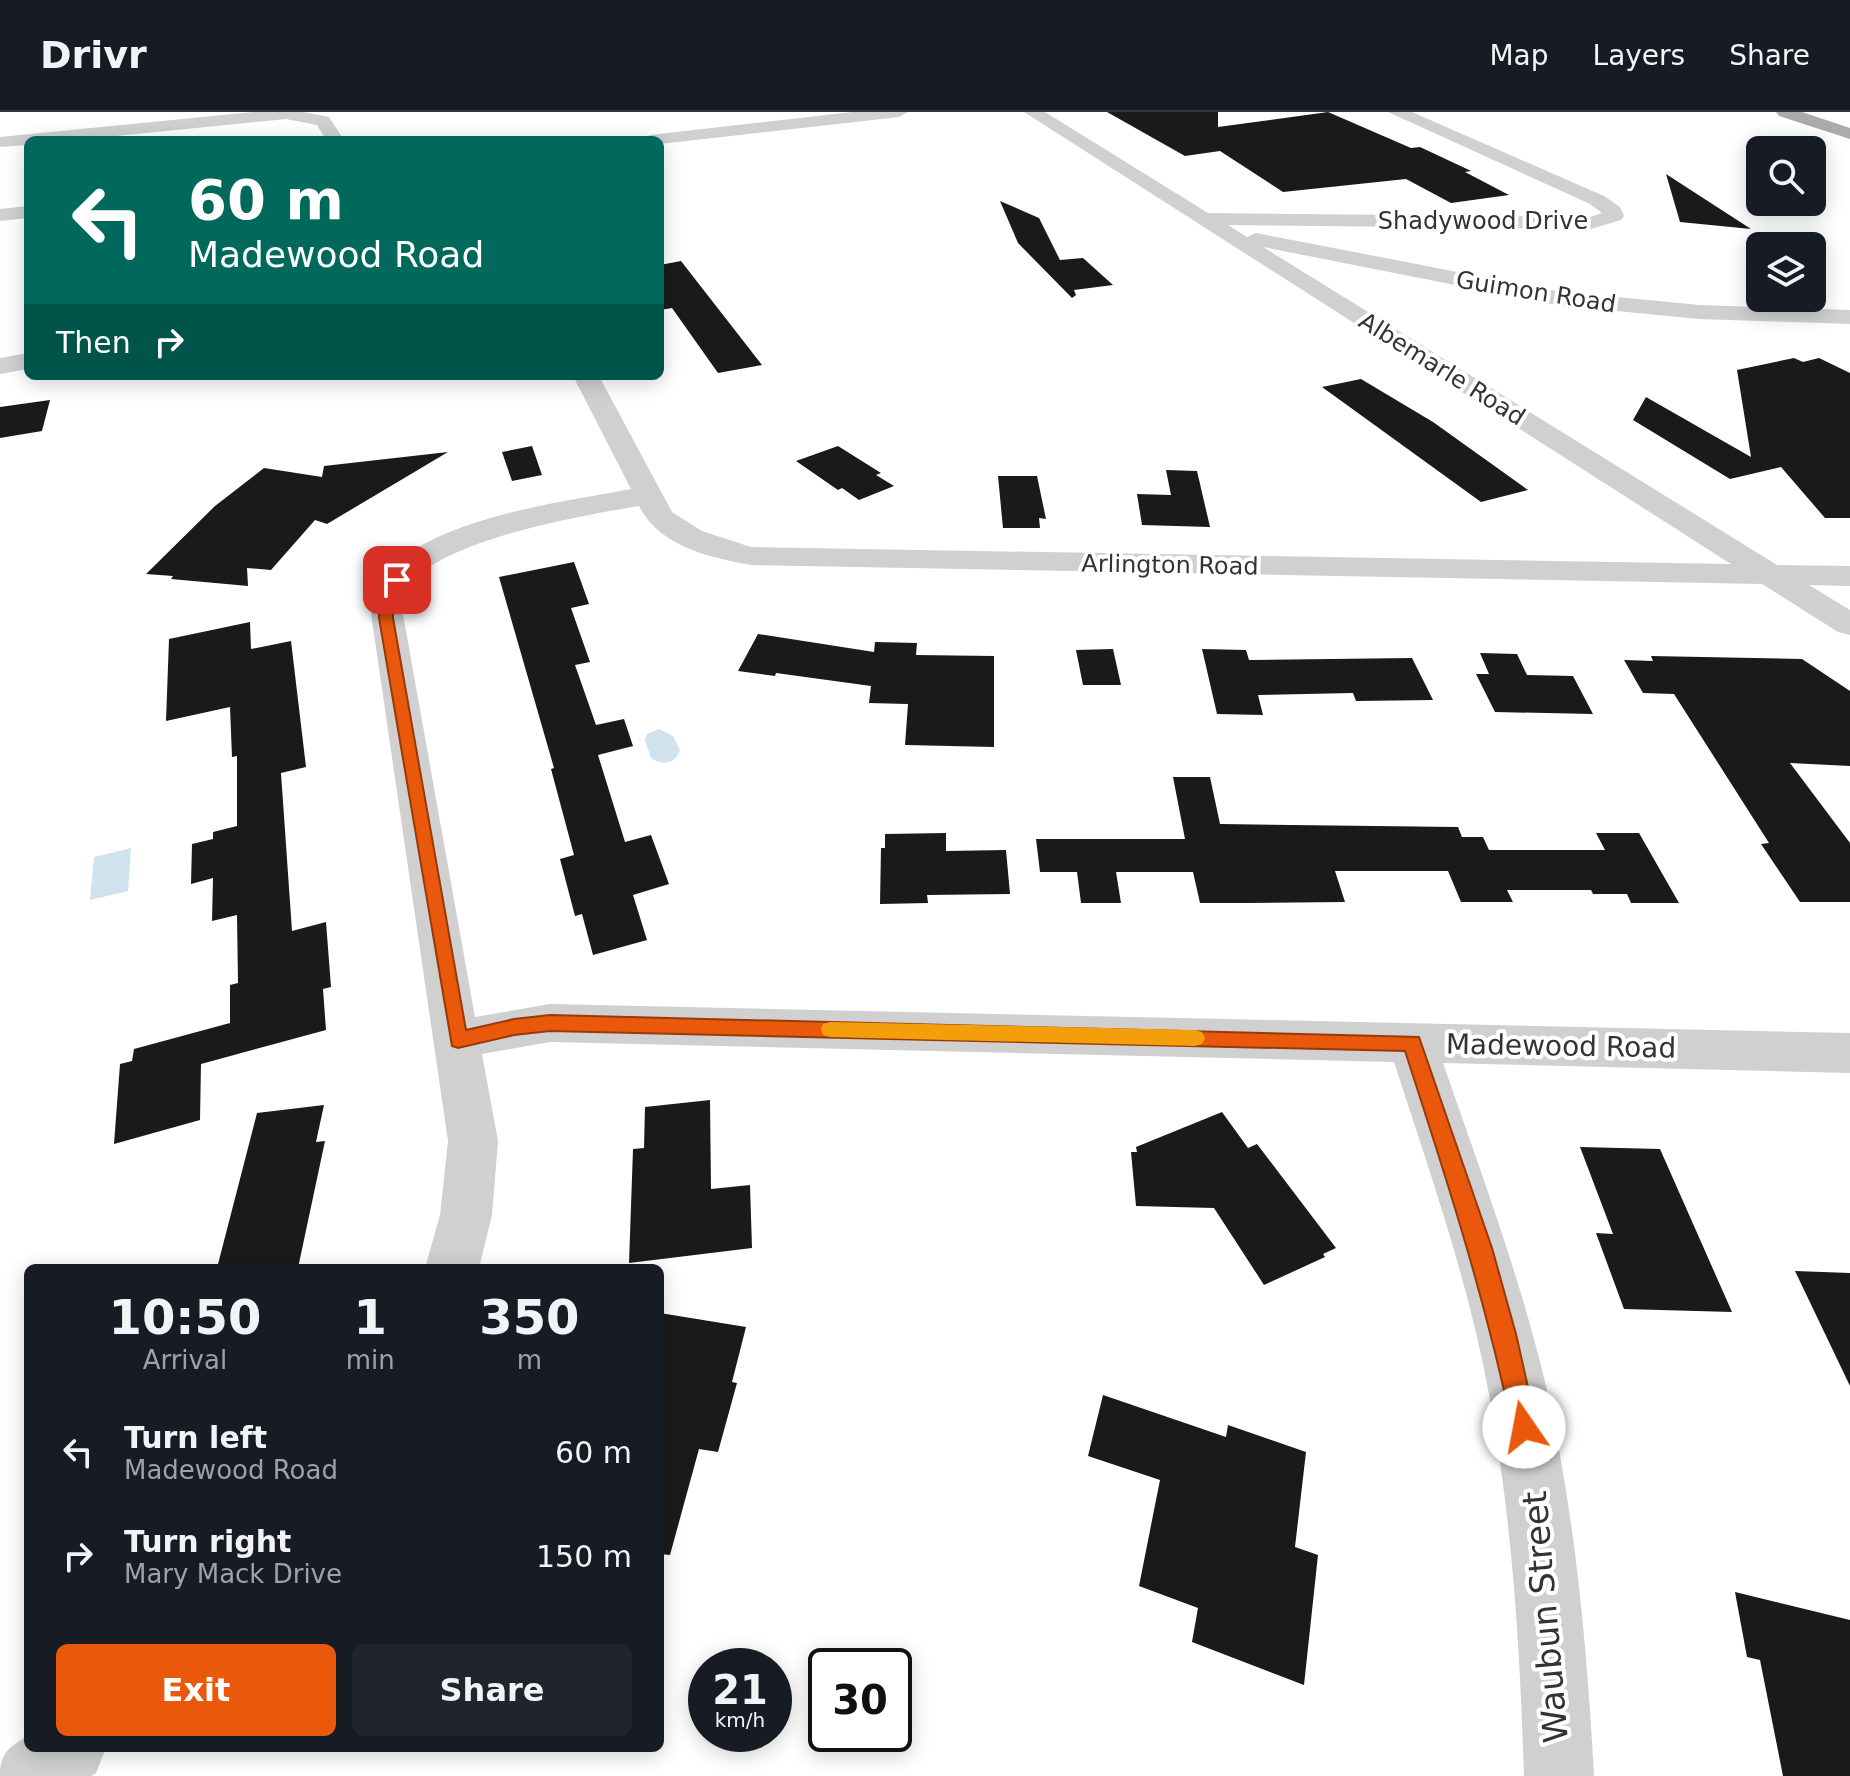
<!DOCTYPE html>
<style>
:root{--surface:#171b24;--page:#20242c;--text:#f1f3f6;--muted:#9ea1a6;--line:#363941;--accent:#ea580c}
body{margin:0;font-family:"DejaVu Sans",sans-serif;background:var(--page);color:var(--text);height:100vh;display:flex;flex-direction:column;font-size:30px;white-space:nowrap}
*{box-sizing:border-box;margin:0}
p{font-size:26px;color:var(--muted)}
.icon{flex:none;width:44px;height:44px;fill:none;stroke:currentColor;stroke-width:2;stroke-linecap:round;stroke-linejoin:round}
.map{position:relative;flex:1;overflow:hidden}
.drawer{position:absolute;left:24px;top:1152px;width:640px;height:488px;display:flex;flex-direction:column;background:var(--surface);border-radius:12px;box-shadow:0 4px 20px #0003}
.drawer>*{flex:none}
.hud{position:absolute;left:24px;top:24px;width:640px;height:244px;border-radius:12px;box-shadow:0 4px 20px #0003;background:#00695c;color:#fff;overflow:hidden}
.tools{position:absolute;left:1746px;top:24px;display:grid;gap:16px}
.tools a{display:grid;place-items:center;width:80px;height:80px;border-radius:12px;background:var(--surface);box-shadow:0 4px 20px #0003;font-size:40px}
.speed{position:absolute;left:688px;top:1536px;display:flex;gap:16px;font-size:40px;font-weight:700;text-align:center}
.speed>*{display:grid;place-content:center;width:104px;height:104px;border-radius:50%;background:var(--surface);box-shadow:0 4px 20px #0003;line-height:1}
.speed small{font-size:20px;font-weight:400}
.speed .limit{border:4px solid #111;border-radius:12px;background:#fff;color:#111}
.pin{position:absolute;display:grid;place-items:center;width:68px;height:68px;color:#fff;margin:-34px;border-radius:16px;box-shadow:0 4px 12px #0006}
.me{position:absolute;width:88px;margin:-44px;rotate:348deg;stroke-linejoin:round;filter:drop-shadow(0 0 6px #0008)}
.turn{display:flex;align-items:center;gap:28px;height:168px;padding:0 32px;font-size:36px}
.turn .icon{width:104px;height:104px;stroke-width:2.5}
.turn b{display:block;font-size:56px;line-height:68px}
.then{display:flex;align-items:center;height:76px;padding:0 32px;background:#0003;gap:16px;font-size:30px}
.eta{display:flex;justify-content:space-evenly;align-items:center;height:136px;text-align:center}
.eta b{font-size:48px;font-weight:800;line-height:56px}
.action{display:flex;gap:16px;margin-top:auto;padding:16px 32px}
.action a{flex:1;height:92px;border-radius:12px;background:var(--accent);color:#fff;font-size:32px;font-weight:800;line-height:92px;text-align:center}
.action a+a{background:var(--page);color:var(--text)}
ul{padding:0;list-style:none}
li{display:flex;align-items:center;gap:24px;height:104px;padding:0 32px}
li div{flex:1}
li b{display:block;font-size:30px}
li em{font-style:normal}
header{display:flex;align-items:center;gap:48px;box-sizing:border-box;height:112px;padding:0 40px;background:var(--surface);border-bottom:2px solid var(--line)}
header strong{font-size:38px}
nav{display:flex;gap:44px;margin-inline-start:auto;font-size:28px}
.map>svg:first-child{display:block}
</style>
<header>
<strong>Drivr</strong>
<nav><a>Map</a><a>Layers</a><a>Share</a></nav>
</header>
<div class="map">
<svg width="1850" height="1664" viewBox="0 0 1850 1664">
<rect width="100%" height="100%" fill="#fff"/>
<g fill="#cfe2ee">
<path d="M659,617l14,7 7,14c-4,14 -18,16 -29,8l-6,-18 2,-6z"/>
<polygon points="131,736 128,779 90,788 94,745"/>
</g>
<g fill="#1a1a1a">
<polygon points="1107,0 1218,0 1218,15 1328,0 1411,36 1420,35 1467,57 1471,59 1465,60 1509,83 1451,91 1406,67 1283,80 1220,39 1185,44"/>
<polygon points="1666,62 1751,117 1680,110"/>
<polygon points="1000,89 1039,106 1060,148 1083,146 1113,173 1074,178 1076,183 1072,186 1018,131"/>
<polygon points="681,149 762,253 718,261 672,196 660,198 660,153"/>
<polygon points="1794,246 1803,250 1819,246 1850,261 1850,406 1825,406 1781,355 1730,367 1633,308 1646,285 1751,345 1737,258"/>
<polygon points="1361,267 1433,310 1528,378 1481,390 1322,275"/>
<polygon points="50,288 42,319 0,326 0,295"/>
<polygon points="532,334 542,363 512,369 502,340"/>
<polygon points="838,334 881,361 876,363 894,374 859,388 842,376 838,378 796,349"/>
<polygon points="448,340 327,412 315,408 271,458 247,456 248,474 171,467 173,464 146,462 215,394 264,356 322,365 324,354"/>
<polygon points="1166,358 1197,359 1210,415 1142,413 1137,382 1171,383"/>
<polygon points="998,364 1037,364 1046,407 1039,406 1040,416 1003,416"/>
<polygon points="574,450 589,492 571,496 590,550 575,553 596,613 624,607 633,634 598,643 625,730 651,723 669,772 633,783 647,828 593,843 582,802 575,804 560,747 574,743 551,657 554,656 499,465"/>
<polygon points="250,510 251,537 291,529 306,655 281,661 292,819 326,810 331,875 323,877 326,918 201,952 200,1008 114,1032 120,952 132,949 134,937 230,911 230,873 238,871 237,803 212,809 213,766 191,772 192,732 213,727 213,720 237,714 237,644 232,645 230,595 166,609 169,527"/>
<polygon points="758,522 874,540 875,530 917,531 916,543 994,544 994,635 905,633 908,592 869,591 871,574 776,561 775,564 738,559"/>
<polygon points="1113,537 1121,573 1083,573 1076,538"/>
<polygon points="1202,537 1246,538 1249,548 1412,546 1433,588 1356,589 1353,581 1258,583 1263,603 1217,602"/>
<polygon points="1480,541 1517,542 1527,563 1573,564 1593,602 1495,600 1476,562 1489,562"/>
<polygon points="1651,544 1802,547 1850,579 1850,654 1790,651 1850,731 1850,790 1800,790 1761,732 1769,731 1674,582 1643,581 1624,548 1653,549"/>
<polygon points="1173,665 1210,665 1220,712 1458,715 1462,725 1483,725 1489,738 1605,738 1596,721 1639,721 1679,791 1631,791 1627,782 1593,782 1591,778 1507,778 1513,790 1461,790 1448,759 1335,759 1345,790 1244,791 1200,791 1193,760 1116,760 1121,791 1081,791 1077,760 1040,760 1036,727 1185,727"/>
<polygon points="946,721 946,739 1006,738 1010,782 927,783 928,791 880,792 881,736 885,736 885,722"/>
<polygon points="710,988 711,1077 750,1073 752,1136 629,1151 633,1037 644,1036 645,995"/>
<polygon points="324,993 316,1030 325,1029 298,1156 217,1156 257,1001"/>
<polygon points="1222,1000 1248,1036 1257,1032 1336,1136 1323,1142 1325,1145 1264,1173 1214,1096 1136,1094 1131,1040 1137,1040 1136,1035"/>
<polygon points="1580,1035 1660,1037 1732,1200 1624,1197 1596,1121 1613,1122"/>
<polygon points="1795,1159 1850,1161 1850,1274"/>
<polygon points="660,1201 746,1215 732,1270 737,1271 718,1340 699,1337 670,1443 660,1442"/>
<polygon points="1103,1283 1226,1325 1228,1313 1306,1340 1295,1435 1318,1443 1304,1573 1192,1530 1198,1496 1139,1474 1160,1368 1088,1344"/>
<polygon points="1735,1480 1850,1508 1850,1664 1783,1664 1760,1548 1747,1545"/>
</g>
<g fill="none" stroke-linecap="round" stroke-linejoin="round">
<g fill="#d0d0d0" fill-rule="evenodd">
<polygon points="253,0 303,0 329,5 344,28 326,28 317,13 286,7 76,28 28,28 28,33 0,35 0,25"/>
<polygon points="852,0 908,0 899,5 660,32 660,28 641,28 650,23"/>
<path d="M1024,0h21l163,101 382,4 12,-4 -12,-9 -202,-92h24l192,84 16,11 4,9 -3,4 -30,9 -363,-4 19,12 9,-4 300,58 143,14 151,5v14l-151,-5 -143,-14 -293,-58 514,318 73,1v20l-41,-1 41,25v25l-12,-3 -76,-48 -1011,-19c-42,-8 -91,-18 -112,-59 -51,9 -228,36 -238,97l74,414 75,-13 1300,29v40l-407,-10c37,107 77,213 103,323 29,128 41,259 48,390h-70c-4,-130 -12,-259 -36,-387 -21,-112 -59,-219 -94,-327l-844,-20 -68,12 16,87 -6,74 -13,53h-54l15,-53 8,-74 -79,-541c28,-79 190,-97 262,-111l-58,-113h26l73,136 30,19 49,16 980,17z"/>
<polygon points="28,94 28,106 0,109 0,97"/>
<polygon points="28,241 28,257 0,262 0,246"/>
<path d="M28,1623v13h78l-10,25 -5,3h-91c0,-24 9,-28 28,-41z"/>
</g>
<polygon fill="#ababab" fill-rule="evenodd" points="1776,0 1802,0 1850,16 1850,27 1779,4"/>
</g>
<path fill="#ea580c" stroke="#983908" stroke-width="2" d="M392,465l11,3 -10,14v24l73,412 48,-11 36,-4 869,22 73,211 24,86 21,93 -4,8 -9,4 -8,-4 -4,-8c-27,-130 -66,-250 -107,-376l-855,-20 -36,4 -56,13 -6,-2 -73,-428v-24z"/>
<polygon fill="#f59e0b" points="830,910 1195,918 1202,920 1205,926 1202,932 1195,934 830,925 823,923 821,917 823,912"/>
<g text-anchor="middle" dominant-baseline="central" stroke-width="8" stroke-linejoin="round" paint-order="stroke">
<g font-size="24" fill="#333" stroke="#fff">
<text x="1483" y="109">Shadywood Drive</text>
<text transform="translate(1536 180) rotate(9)">Guimon Road</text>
<text transform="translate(1442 257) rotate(32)">Albemarle Road</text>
<text transform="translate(1170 453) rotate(1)">Arlington Road</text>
</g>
<g font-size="28" fill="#333" stroke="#fff">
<text transform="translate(1561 934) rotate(1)">Madewood Road</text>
</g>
<g font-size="34" fill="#333" stroke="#fff">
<text transform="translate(1545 1505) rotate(-95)">Waubun Street</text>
</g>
</g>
</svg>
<div class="tools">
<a><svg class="icon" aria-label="search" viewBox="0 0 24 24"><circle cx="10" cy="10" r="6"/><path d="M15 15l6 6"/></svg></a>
<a><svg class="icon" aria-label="layers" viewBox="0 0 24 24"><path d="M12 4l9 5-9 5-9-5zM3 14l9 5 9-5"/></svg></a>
</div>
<div class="speed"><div>21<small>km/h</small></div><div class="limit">30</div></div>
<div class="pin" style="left:397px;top:468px;background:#d93025"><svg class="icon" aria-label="arrive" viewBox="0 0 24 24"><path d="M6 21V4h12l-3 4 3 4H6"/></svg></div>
<svg class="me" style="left:1524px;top:1315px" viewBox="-20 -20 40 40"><circle r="19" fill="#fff"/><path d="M0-13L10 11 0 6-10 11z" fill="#ea580c"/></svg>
<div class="hud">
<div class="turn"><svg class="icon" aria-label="left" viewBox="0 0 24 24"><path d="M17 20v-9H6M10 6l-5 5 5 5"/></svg><div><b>60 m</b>Madewood Road</div></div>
<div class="then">Then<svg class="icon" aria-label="right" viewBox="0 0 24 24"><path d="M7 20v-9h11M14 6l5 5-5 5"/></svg></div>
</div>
<section class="drawer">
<div class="eta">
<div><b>10:50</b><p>Arrival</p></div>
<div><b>1</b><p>min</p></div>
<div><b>350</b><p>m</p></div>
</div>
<ul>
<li><svg class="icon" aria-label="left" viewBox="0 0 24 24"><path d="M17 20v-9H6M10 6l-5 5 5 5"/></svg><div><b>Turn left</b><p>Madewood Road</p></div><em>60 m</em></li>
<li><svg class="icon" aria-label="right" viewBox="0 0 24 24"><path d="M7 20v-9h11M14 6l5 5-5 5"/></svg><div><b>Turn right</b><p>Mary Mack Drive</p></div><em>150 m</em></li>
</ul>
<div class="action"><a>Exit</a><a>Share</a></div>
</section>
</div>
